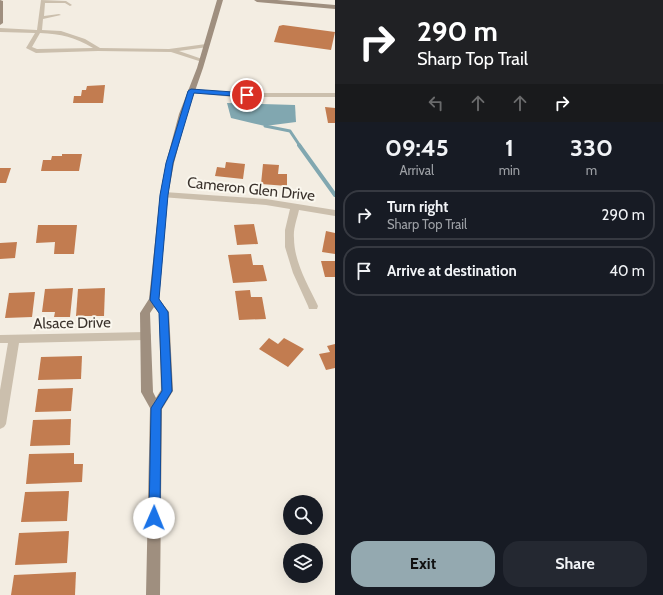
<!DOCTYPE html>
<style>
:root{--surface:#171b24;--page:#242831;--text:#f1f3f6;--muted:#9ea1a6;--line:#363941;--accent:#94a9b0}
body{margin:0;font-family:Cabin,sans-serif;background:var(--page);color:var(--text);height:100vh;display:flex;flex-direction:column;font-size:15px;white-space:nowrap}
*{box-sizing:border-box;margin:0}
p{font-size:13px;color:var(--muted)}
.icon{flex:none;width:22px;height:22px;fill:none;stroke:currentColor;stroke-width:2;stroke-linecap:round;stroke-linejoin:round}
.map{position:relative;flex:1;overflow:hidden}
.details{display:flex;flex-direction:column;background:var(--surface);width:328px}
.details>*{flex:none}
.hud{background:#202124;color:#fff;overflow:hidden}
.controls{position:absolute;left:283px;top:495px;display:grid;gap:8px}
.controls a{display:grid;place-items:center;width:40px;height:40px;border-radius:50%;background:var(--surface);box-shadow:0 4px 16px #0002;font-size:20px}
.pin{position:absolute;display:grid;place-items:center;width:34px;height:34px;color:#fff;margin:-17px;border:2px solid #fff;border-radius:50%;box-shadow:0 1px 4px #0007}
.me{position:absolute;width:44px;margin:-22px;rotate:1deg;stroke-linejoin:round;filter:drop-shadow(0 0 3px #0008)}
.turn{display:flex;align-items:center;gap:14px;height:84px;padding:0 16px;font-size:18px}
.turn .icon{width:52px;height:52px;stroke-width:2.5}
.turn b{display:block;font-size:28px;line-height:34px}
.lanes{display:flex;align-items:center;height:38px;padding:0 16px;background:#0003;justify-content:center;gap:20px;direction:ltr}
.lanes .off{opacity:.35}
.eta{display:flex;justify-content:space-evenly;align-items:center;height:68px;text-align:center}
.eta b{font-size:24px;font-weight:800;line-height:28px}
.primary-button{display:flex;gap:8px;margin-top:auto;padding:8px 16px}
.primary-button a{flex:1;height:46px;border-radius:16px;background:var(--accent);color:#111;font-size:16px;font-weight:800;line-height:46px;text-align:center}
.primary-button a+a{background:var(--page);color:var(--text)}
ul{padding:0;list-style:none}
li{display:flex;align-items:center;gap:12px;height:50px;margin:0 8px 6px;padding:0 8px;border:2px solid var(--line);border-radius:16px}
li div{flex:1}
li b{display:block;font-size:15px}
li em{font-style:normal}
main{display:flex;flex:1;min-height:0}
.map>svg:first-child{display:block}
</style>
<main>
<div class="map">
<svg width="335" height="595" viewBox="0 0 335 595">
<rect width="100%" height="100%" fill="#f3ede2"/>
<polygon fill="#81a7b0" points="227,103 295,105 296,122 265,126 231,118"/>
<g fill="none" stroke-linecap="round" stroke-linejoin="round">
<polyline stroke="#81a7b0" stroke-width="3" points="265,126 290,131 300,146"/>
<polyline stroke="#81a7b0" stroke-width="4" points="299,145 335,195"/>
</g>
<g fill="#c27c50">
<polygon points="283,25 335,32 331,50 274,42 279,26"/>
<polygon points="105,85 103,103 73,103 74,96 81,96 82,90 86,90 87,86"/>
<polygon points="325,107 335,108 335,123 328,123"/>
<polygon points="62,154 82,154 79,171 41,171 43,160 51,160 52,156 62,156"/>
<polygon points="226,162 245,164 243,179 215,176 217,167 225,168"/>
<polygon points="263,164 279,165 278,174 287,174 287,186 261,184"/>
<polygon points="0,168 11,168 6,183 0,183"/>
<polygon points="254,224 258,244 237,245 234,225"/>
<polygon points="38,225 77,225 74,254 54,254 55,242 36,243"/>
<polygon points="326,231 335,233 335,254 322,252"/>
<polygon points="17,242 15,258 0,259 0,243"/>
<polygon points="251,254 253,265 263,265 267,281 233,283 228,255"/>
<polygon points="321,261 335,261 335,277 325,277"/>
<polygon points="73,288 70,317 54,317 55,312 42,312 45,289"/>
<polygon points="105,288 104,316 76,316 78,289"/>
<polygon points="250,290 251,297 262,297 266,319 239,320 235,291"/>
<polygon points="35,292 32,317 5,318 9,293"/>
<polygon points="269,338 278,344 284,338 304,349 288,367 259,349"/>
<polygon points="335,344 335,368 326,370 319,354 330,352 327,346"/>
<polygon points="82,356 81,379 38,380 41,357"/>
<polygon points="73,388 71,411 35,412 38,389"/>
<polygon points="71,419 70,445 30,446 33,420"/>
<polygon points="74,453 74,464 83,464 82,482 26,484 29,454"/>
<polygon points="69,491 67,521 21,522 25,492"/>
<polygon points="69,531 67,563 15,565 19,533"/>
<polygon points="76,572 75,595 11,595 14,575"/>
</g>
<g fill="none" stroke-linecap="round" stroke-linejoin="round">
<path fill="#cbbfad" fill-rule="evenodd" d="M41,0l25,1 6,4 -2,1 -5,-3h-20l-1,13 15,-2 2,1 -18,4 -1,11 19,1 24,8 15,9 69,1 37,-5 2,1v2l-29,4 26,9 -3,2 -31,-10 -73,-1 -62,2 -10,-5 9,-15 -35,-1v-4l37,2zM40,33c21,1 35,4 53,15l-56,1 -5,-2z"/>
<g fill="#cbbfad" fill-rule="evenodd">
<polygon points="188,89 233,93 335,93 335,97 233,97 191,93 188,93"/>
<path d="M164,192l102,7 69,11v6l-36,-6c-2,9 -6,19 -5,28 0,24 14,47 24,68l-1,3h-8l-1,-3 -15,-33 -8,-26v-17l5,-21 -24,-4 -105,-8 -1,-2z"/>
<polygon points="146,332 150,333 151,336 150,339 146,340 19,343 6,424 4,427 0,429 0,390 8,343 0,343 0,335"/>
</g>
<g fill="#9f8f7f" fill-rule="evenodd">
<polygon points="0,0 3,1 3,23 0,25"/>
<path d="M217,0h6l-20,68 -16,46 -13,49 -6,32 -9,104 10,13 4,79 -11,18 -2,186h-14l4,-187 -9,-16 -1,-79 9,-14 11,-104 6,-32 13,-49 18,-46zM154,307l5,6 2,77 -5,8 -3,-6 -3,-79z"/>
<polygon points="254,0 277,0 335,5 335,9 257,2"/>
</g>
</g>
<polygon fill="#1a73e8" stroke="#114b97" points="191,89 247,93 251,95 247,97 194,93 173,163 168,195 159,299 168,312 172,391 161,409 160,518 159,522 154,524 150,522 149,518 151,408 162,391 159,313 150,300 160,195 166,163 188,91"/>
<g text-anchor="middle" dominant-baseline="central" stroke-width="4" stroke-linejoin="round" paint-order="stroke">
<g font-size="15" fill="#3a322c" stroke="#faf7ee">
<text transform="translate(251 189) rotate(6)">Cameron Glen Drive</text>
<text transform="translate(72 323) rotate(-1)">Alsace Drive</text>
</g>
</g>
</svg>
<div class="controls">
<a><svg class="icon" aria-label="search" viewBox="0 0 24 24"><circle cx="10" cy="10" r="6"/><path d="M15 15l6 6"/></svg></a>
<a><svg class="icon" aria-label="layers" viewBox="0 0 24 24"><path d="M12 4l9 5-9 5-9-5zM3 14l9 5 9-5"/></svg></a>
</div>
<div class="pin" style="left:247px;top:95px;background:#d93025"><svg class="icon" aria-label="arrive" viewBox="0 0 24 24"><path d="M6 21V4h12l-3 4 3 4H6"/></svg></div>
<svg class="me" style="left:154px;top:518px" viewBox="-20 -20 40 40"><circle r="19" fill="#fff"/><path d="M0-13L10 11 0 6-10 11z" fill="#1a73e8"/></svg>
</div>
<section class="details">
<div class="hud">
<div class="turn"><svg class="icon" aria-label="right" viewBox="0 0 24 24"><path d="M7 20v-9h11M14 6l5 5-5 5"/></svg><div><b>290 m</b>Sharp Top Trail</div></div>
<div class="lanes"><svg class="icon off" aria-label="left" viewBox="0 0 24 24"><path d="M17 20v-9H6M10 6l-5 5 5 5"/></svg><svg class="icon off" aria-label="ahead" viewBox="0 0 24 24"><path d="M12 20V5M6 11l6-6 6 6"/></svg><svg class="icon off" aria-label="ahead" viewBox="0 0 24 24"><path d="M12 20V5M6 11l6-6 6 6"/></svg><svg class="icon" aria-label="right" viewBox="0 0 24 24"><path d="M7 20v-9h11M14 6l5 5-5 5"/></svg></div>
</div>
<div class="eta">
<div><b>09:45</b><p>Arrival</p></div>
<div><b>1</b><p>min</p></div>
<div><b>330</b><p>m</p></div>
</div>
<ul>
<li><svg class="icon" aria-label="right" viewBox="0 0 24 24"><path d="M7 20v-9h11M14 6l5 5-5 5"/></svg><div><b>Turn right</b><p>Sharp Top Trail</p></div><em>290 m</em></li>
<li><svg class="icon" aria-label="arrive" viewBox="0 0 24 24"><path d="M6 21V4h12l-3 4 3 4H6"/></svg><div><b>Arrive at destination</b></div><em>40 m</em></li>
</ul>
<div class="primary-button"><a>Exit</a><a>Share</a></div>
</section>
</main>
